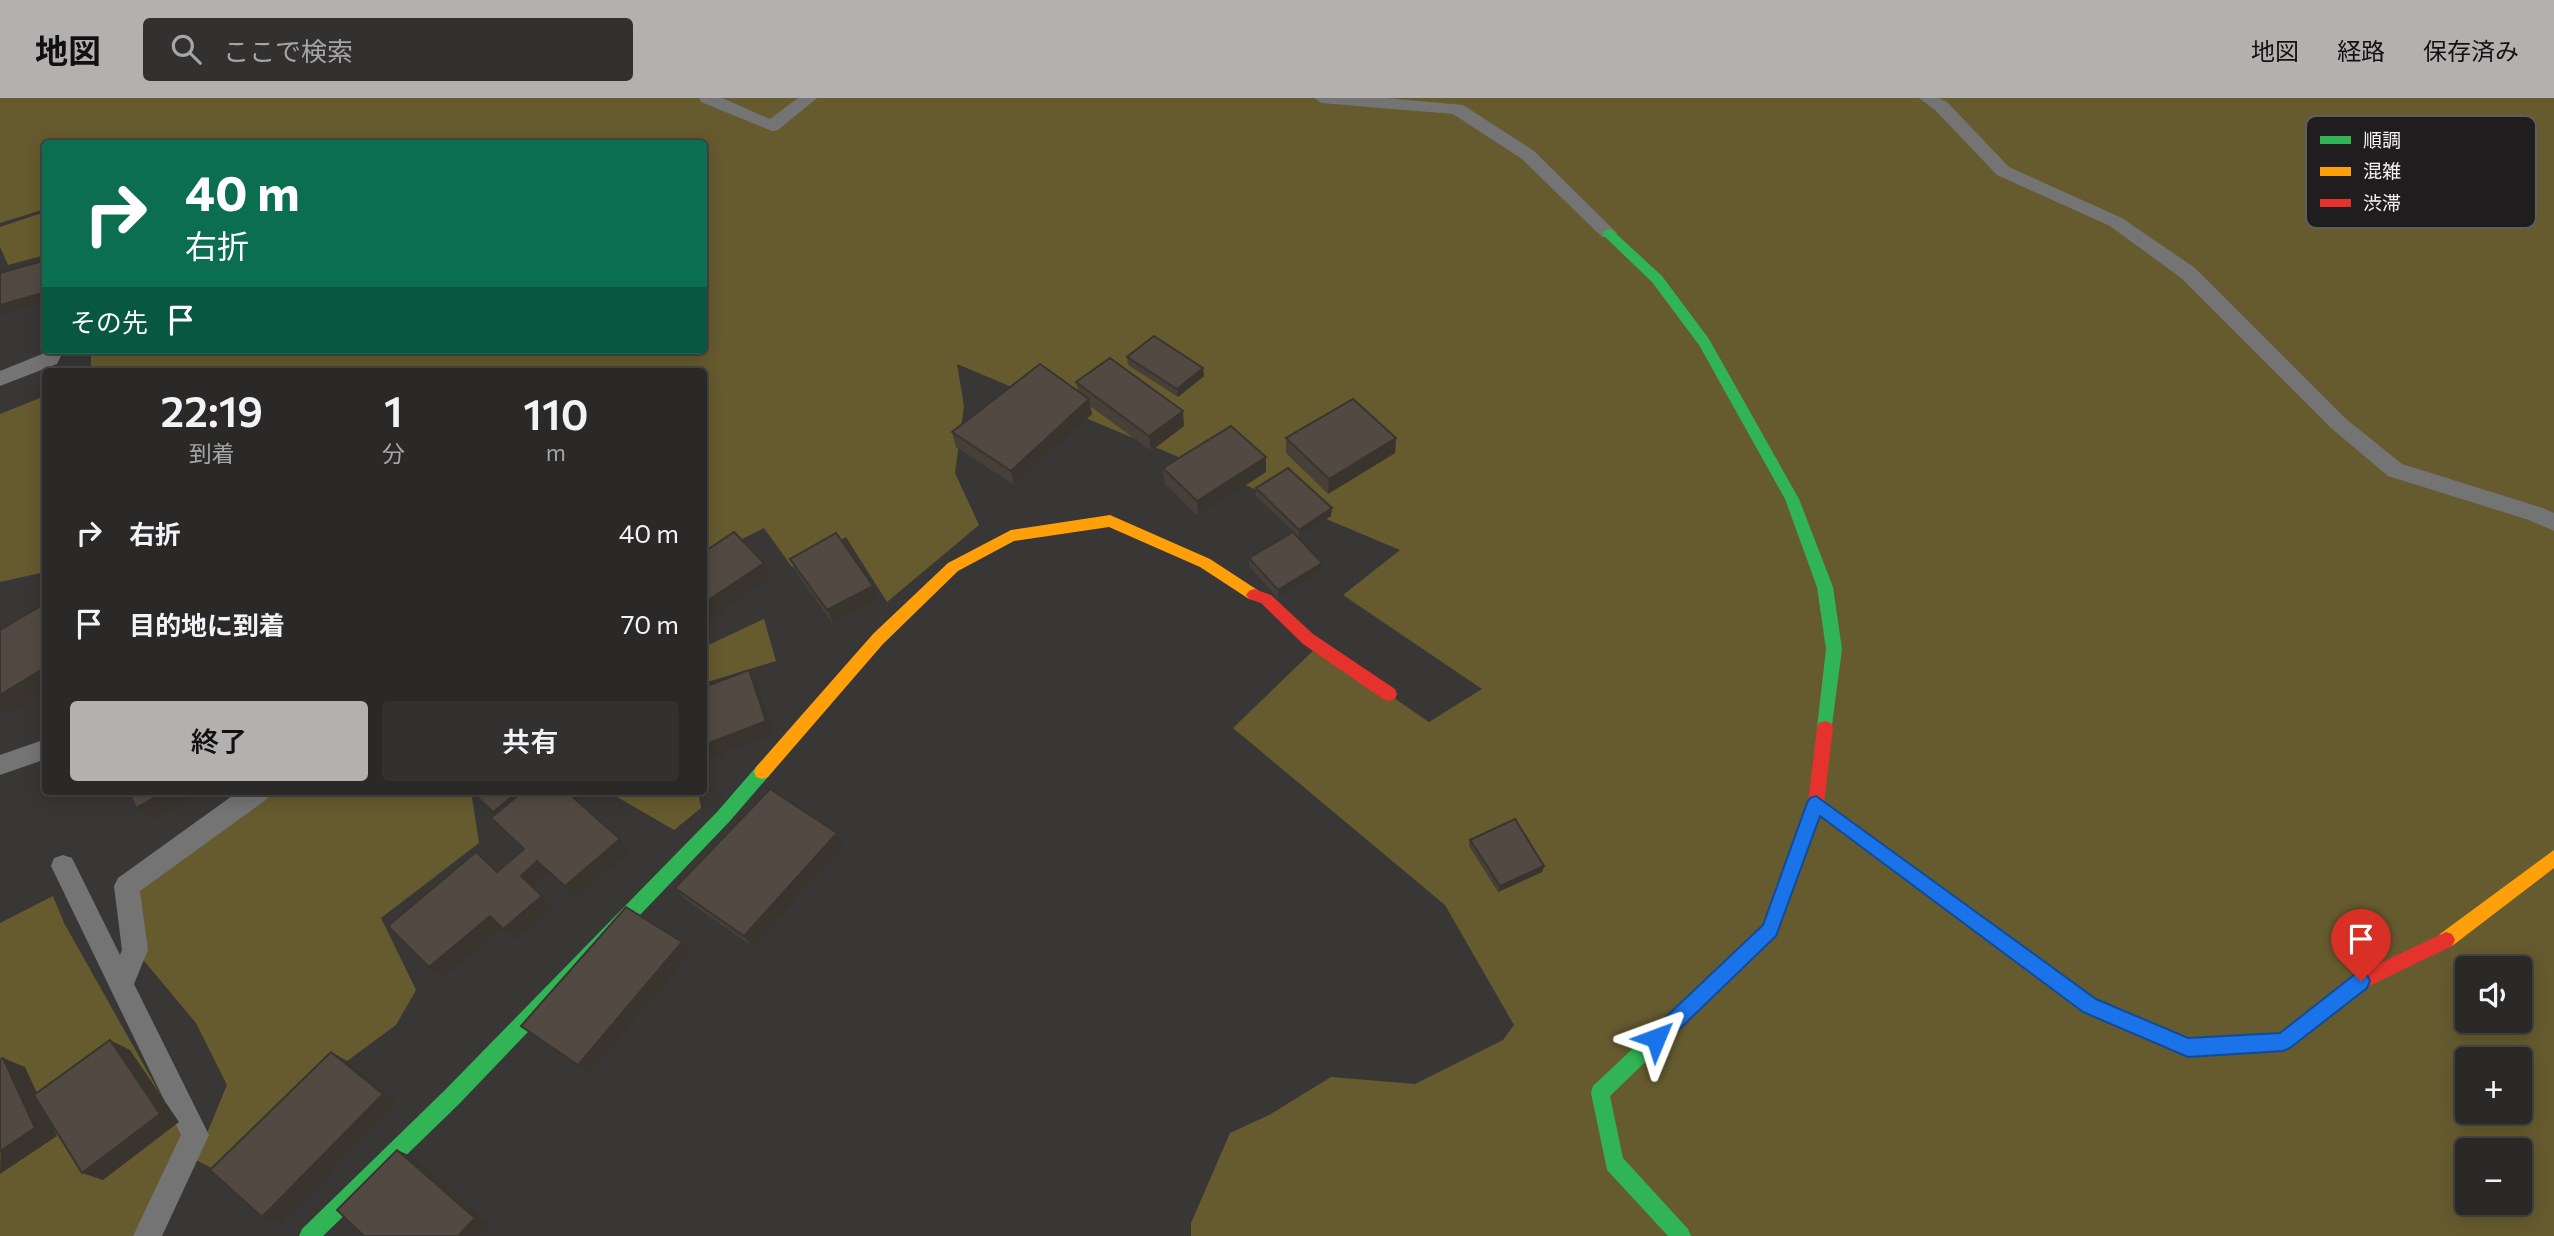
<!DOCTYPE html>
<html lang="ja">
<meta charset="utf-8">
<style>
:root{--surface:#2a2928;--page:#323130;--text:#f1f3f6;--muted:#a5a6a8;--line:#464545;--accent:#b3b1b0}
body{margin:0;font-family:Commissioner,"Noto Sans JP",sans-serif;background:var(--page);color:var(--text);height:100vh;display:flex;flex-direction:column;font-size:26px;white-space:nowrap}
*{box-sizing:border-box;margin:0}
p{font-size:23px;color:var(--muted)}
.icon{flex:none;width:38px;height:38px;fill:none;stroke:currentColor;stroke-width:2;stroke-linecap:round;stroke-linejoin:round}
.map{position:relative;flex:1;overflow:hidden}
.drawer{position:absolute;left:42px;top:270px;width:665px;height:427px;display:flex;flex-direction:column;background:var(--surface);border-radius:7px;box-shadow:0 4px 18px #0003,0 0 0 2px var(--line)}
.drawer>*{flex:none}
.banner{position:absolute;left:42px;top:42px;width:665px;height:214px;border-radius:7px;box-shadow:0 4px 18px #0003,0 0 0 2px var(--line);background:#0b6e4f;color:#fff;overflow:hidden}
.fabs{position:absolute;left:2455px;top:858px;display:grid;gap:14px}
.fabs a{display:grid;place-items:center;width:77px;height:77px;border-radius:7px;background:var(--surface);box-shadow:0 4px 18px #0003,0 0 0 2px var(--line);font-size:35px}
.pin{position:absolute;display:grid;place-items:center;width:60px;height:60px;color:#fff;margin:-72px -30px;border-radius:50% 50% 50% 0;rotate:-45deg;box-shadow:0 0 7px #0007}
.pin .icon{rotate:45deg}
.me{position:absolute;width:77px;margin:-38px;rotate:46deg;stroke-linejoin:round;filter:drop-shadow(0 0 5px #0008)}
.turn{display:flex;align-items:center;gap:24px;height:147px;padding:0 28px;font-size:32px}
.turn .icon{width:91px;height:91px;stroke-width:2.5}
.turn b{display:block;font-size:49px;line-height:60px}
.then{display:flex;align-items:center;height:66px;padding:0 28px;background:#0003;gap:14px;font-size:26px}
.eta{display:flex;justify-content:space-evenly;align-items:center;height:119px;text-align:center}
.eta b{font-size:42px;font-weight:600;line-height:49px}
.action{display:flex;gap:14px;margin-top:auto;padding:14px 28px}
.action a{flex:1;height:80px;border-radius:7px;background:var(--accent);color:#111;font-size:28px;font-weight:600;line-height:80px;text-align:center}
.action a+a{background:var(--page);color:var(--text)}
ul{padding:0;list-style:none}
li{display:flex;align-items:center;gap:21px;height:91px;padding:0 28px}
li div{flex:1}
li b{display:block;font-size:26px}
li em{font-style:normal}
header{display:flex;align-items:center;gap:42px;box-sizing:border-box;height:98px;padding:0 35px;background:var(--accent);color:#111}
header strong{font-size:33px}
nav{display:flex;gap:38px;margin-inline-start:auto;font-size:24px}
.search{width:490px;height:63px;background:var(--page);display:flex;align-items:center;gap:18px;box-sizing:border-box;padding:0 24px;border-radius:7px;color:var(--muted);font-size:26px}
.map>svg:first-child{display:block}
</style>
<header>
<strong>地図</strong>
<div class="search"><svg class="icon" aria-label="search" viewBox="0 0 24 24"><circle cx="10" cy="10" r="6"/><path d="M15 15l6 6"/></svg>ここで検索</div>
<nav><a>地図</a><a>経路</a><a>保存済み</a></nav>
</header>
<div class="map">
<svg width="2554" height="1138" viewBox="0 0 2554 1138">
<rect width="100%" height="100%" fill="#383736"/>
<g fill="#665b2f" fill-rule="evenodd">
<path d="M0,0h2554v1138h-1363v-13l39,-90 39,-18 62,-38 84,7 88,-44 11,-15 -69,-120 -212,-177 85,-82 111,76 53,-33 -139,-94 57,-45 -443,-186 7,42 -9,67 24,52 -92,77 -41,-65 -54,30 -28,-39 -60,30v-187h-613v-21h613v-206h-658l-1,65 -45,14zM2468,870h52v52h-52zM2468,961h52v52h-52zM2468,1052h52v52h-52z"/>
<polygon points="45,114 45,157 8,167 0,149 0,129"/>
<polygon points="45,298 45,474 0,484 0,316"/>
<polygon points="764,521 776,563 704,585 704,549"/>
<polygon points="258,693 471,693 479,745 381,820 416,892 396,927 347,963 229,1079 196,1062 227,987 196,925 135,852 127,788"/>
<polygon points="607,693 698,693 701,710 674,732"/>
<polygon points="53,798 64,825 163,1001 195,1037 138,1138 0,1138 0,825"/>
</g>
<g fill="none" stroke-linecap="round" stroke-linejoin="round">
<g fill="#747474" fill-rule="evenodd">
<polygon points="699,0 722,0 770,21 798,0 817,0 778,32 772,33 701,4"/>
<polygon points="1314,0 1386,0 1463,7 1534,53 1617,135 1614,139 1602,139 1522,61 1453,16 1322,5"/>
<polygon points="1919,0 1939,0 1947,4 2009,69 2122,120 2195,170 2345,320 2402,366 2543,410 2554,415 2554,433 2529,422 2388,378 2331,330 2181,180 2110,128 1997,77 1935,12"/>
<polygon points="46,250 64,252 57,266 0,288 0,273 42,256"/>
<polygon points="46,641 46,661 0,677 0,657"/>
<polygon points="239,693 270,693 267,701 140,793 148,852 134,886 209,1037 162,1138 133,1138 181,1037 51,768 54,760 63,757 72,760 120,857 122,852 114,788 118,780"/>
</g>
<g fill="#30b455" fill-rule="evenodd">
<polygon points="1608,131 1612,132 1662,178 1709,241 1799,401 1833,489 1842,551 1831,635 1825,637 1819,635 1817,630 1826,551 1817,489 1785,401 1699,247 1652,184 1604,138 1602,135"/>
<polygon points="762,667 768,669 770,674 768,679 729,724 459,1006 323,1138 299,1138 302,1131 445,992 717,714 756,669"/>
<polygon points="1717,874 1723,877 1726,883 1723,889 1610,998 1623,1060 1688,1131 1691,1138 1668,1138 1607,1072 1591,995 1593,988 1711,877"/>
</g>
<g fill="#ff9f0a" fill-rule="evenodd">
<polygon points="1110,417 1210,461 1259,493 1262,497 1259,501 1249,501 1200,469 1109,429 1014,443 958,473 883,546 768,679 762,681 756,679 754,674 756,669 873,536 948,465 1011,432"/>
<polygon points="1816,698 2042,862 2045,868 2042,874 2036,877 2030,874 1810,710 1808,705 1810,700"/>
<polygon points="2554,752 2554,770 2452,848 2446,850 2440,848 2437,842 2440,836"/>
</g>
<g fill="#e5322d" fill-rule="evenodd">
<polygon points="1254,491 1271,497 1313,536 1395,591 1397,596 1395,601 1389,603 1383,601 1303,546 1261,505 1249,501 1246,497 1249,493"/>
<polygon points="1825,623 1831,625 1833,630 1824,705 1779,832 1776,838 1723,889 1717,892 1711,889 1708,883 1711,877 1763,827 1808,705 1817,630 1819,625"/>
<polygon points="2446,834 2452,836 2455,842 2452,848 2367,889 2290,950 2283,953 2187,959 2083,913 2030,874 2027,868 2030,862 2036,859 2042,862 2095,901 2187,941 2280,935 2355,877"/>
</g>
</g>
<g fill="#474039">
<polygon points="1127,259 1204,278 1178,299 1128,267"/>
<polygon points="1076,284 1184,328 1151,353 1090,308 1092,316 1014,387 956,349 952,334 1078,293"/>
<polygon points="1286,340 1396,340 1395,355 1328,396 1286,355"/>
<polygon points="1163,370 1266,374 1198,418 1164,385"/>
<polygon points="1256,390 1331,418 1299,439 1256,398"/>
<polygon points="1249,460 1322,465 1322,473 1278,500 1249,468"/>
<polygon points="790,461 878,502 833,526 797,475"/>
<polygon points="837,735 844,747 753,849 685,801 675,790"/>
<polygon points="1470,742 1544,768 1542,774 1498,794 1469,748"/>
<polygon points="682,844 692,855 590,975 521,928"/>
</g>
<g fill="#39342e">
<polygon points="46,194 46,204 0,217 0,207"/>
<polygon points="1203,270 1204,278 1178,299 1177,291"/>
<polygon points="1089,301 1092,316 1014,387 1011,373"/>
<polygon points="1183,313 1184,328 1151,353 1149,338"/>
<polygon points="1396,340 1395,355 1328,396 1329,381"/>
<polygon points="1266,359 1266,374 1198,418 1197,403"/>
<polygon points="1332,410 1331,418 1299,439 1299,432"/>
<polygon points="764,465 771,479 704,524 704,505"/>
<polygon points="1322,465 1322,473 1278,500 1278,492"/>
<polygon points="873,488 878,502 833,526 827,512"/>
<polygon points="46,569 46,593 9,616 0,610 0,597"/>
<polygon points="749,572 757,586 774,636 707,661 704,656 704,647"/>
<polygon points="166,693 204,693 154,722 136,710"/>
<polygon points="519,693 533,693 500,720 493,714"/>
<polygon points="837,735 844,747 753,849 744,838"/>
<polygon points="620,741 630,753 576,800 565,788"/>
<polygon points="537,763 549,775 533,789 553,809 516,841 503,831 521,778"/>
<polygon points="1544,768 1542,774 1498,794 1500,788"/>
<polygon points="490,818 503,829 443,880 429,869"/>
<polygon points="682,844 692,855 590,975 578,967"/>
<polygon points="110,942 130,952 179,1024 103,1082 82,1075"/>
<polygon points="331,954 347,963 398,1005 280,1125 262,1119"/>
<polygon points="3,960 25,969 57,1038 0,1076"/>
<polygon points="397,1052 413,1059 489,1127 479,1138 458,1138"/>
</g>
<g fill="#524a42" stroke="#39342e" stroke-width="2">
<polygon points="46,162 46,194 0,207 0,175"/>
<polygon points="1154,238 1203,270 1177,291 1127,259"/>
<polygon points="1110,260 1183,313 1149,338 1076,284"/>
<polygon points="1040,266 1089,301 1011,373 952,334"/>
<polygon points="1353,301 1396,340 1329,381 1286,340"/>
<polygon points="1231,328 1266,359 1197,403 1163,370"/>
<polygon points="1288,370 1332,410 1299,432 1256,390"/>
<polygon points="734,434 764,465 704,505 704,454"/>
<polygon points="1293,434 1322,465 1278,492 1249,460"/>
<polygon points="836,435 873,488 827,512 790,461"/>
<polygon points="46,505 46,569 0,597 0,532"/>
<polygon points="749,572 766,623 704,647 704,589"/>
<polygon points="770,691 837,735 744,838 675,790"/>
<polygon points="128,693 166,693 136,710"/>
<polygon points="476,693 519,693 493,714 473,695"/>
<polygon points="523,693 566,693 620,741 565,788 537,763 521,778 542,798 503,831 490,818 429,869 388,828 476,754 497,774 524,751 491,720"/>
<polygon points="1515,721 1544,768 1500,788 1470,742"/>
<polygon points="626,809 682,844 578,967 521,928"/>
<polygon points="110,942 160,1016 82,1075 34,997"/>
<polygon points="331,954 383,996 262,1119 210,1072"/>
<polygon points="3,960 35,1030 0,1053 0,962"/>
<polygon points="397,1052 475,1120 458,1138 364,1138 337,1112"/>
</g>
<polygon fill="#1a73e8" stroke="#114b97" stroke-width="2" points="1816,698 2096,901 2188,940 2280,935 2354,877 2361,875 2367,877 2370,883 2367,890 2290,950 2283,953 2188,959 2083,914 1820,718 1776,838 1663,947 1656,950 1650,947 1647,940 1650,934 1763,827 1807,705 1810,700"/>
<rect x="2306" y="18" width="230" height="112" rx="10" fill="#1f1d1d" stroke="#5f5d5d" stroke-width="2"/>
<rect x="2320" y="38" width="31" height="8" fill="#30b455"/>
<rect x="2320" y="69" width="31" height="9" fill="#ff9f0a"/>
<rect x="2320" y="101" width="31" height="8" fill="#e5322d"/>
<g font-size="19" fill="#f5f3f2">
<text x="2363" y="49">順調</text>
<text x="2363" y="80">混雑</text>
<text x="2363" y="112">渋滞</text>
</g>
</svg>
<div class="fabs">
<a><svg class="icon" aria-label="sound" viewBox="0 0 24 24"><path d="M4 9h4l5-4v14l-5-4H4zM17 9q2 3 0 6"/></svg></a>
<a>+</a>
<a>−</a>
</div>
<div class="pin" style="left:2361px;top:883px;background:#d93025"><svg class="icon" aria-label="arrive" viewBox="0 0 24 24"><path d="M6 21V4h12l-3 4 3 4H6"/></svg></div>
<svg class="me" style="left:1656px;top:940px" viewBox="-20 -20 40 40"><path d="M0-17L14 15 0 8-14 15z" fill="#1a73e8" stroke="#fff" stroke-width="4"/></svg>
<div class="banner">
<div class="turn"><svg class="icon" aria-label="right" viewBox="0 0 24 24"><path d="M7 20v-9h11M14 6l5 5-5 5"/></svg><div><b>40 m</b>右折</div></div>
<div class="then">その先<svg class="icon" aria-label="arrive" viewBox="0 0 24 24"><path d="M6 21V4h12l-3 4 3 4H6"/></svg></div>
</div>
<section class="drawer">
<div class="eta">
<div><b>22:19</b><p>到着</p></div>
<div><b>1</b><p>分</p></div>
<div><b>110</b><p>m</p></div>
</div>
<ul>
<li><svg class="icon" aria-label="right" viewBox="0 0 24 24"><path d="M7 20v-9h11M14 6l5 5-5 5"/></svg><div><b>右折</b></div><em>40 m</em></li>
<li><svg class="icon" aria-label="arrive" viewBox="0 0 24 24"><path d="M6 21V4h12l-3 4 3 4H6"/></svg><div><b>目的地に到着</b></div><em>70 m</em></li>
</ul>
<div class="action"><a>終了</a><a>共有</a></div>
</section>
</div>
